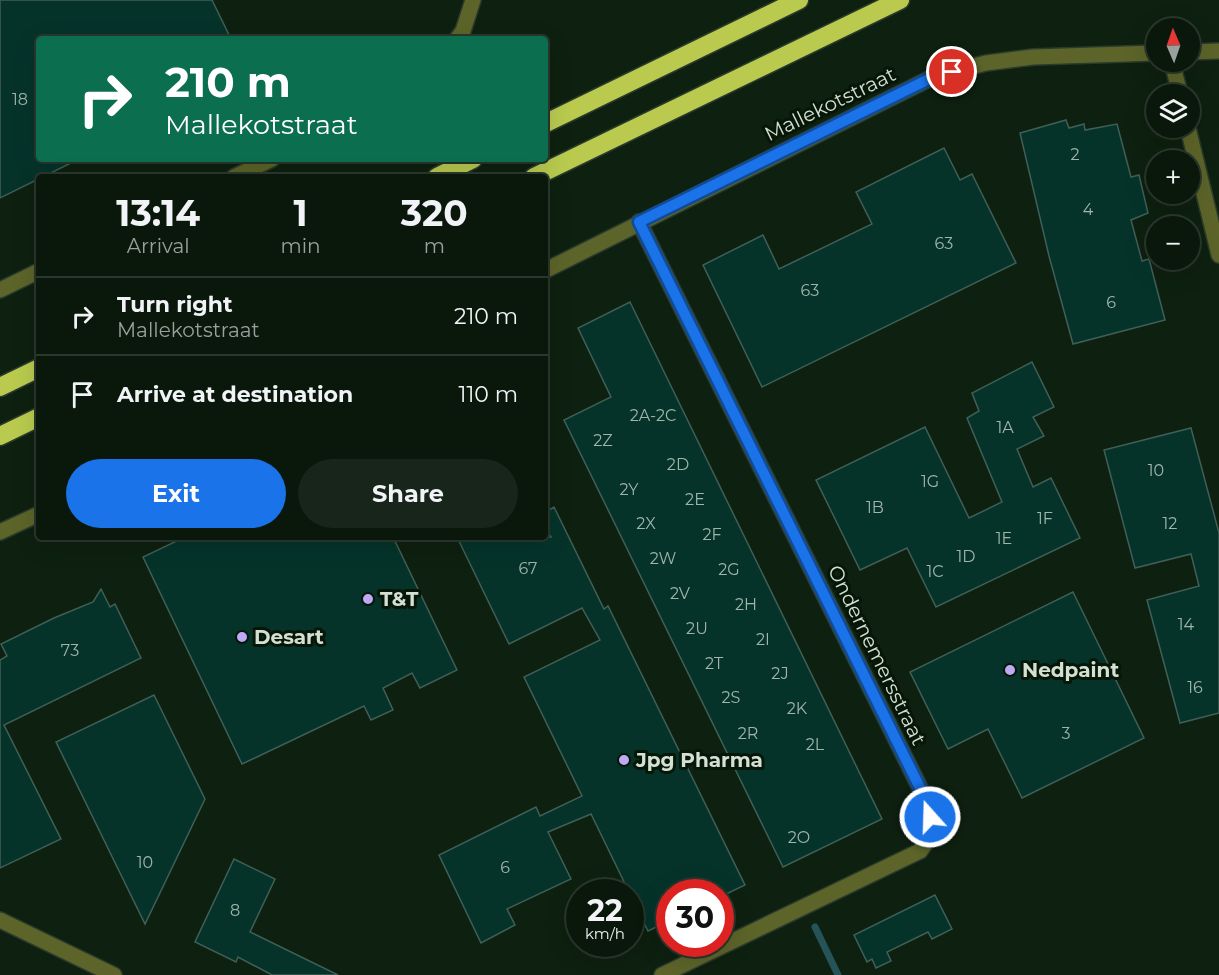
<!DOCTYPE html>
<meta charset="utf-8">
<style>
:root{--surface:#0a180c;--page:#18251a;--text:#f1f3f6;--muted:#99a09d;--line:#2a372d;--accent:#1a73e8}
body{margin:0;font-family:Montserrat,sans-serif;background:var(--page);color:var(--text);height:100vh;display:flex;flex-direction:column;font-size:22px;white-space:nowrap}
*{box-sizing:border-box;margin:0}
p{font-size:20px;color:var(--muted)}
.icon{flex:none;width:33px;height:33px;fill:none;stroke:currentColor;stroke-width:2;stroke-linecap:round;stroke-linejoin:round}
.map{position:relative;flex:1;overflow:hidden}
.details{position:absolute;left:36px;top:174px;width:512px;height:366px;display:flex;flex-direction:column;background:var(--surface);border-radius:6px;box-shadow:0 6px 24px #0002,0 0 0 2px var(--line)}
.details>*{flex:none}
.hud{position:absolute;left:36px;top:36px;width:512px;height:126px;border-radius:6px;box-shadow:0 6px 24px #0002,0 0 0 2px var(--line);background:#0b6e4f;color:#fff;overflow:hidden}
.needle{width:39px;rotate:358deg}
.controls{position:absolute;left:1146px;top:18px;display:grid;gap:12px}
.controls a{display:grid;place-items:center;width:54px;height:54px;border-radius:50%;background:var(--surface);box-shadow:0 6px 24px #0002,0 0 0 2px var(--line);font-size:30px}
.speed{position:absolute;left:566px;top:879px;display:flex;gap:12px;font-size:30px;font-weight:700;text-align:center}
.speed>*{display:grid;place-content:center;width:78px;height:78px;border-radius:50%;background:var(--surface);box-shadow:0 6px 24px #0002,0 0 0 2px var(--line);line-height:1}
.speed small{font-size:15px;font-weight:400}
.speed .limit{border:9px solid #d22;background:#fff;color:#111}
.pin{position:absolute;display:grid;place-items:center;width:51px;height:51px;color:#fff;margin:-26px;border:3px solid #fff;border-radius:50%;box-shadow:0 2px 6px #0007}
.me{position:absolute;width:66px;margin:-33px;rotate:340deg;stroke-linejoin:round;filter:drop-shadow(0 0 4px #0008)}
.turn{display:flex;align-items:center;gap:21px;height:126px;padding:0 30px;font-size:27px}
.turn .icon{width:78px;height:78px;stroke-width:2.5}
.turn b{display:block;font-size:42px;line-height:51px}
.eta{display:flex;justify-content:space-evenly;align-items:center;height:102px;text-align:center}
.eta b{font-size:36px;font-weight:700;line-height:42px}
.primary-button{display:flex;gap:12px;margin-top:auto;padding:12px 30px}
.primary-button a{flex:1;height:69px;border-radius:36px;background:var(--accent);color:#fff;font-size:24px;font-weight:700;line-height:69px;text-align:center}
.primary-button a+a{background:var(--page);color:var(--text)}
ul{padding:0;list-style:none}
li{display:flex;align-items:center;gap:18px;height:78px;padding:0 30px;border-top:2px solid var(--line)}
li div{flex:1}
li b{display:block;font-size:22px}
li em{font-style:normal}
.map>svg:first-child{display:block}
</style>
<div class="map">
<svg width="1219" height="975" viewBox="0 0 1219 975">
<rect width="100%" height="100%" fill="#0e2010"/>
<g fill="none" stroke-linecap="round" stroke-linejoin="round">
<polyline stroke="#255358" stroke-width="7" points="815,927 838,975"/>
</g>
<g fill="#05332a" stroke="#405f57" stroke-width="1.5">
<polygon points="0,0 212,0 231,39 39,39 39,159 79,159 0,198"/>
<polygon points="1066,120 1069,128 1084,124 1085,130 1117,124 1131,177 1139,175 1148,213 1131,220 1142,261 1149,259 1165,320 1073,344 1049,256 1020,133"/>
<polygon points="944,148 960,180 972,174 1016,263 762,387 703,265 763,235 779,269 872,224 856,192"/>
<polygon points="630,302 882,819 783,867 564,420 611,397 578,328"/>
<polygon points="1032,362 1054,407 1033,417 1044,436 1017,449 1033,487 1051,478 1080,538 936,607 907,548 860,570 816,480 925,427 969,518 1002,502 967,418 979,411 972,393"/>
<polygon points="1191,428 1219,533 1219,713 1180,723 1147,600 1199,586 1191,554 1135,568 1104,450"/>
<polygon points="554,507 604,609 608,606 745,885 720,897 720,892 669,892 669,921 648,931 591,814 548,832 571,879 507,909 515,925 481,943 439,855 536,807 540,816 582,796 524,677 600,640 582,608 509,644 457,537 551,537 544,527 544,513"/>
<polygon points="185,537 393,537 457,670 420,688 412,673 383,688 393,710 371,720 364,706 242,764 143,557"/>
<polygon points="101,589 110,607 115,604 141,658 4,725 61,839 0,868 0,660 7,656 1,644 54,618 93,602"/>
<polygon points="1073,592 1144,738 1022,798 988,729 948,749 910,672"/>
<polygon points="154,695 205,799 145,924 56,742"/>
<polygon points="234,859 275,879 250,932 338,975 272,975 238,957 236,962 195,942"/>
<polygon points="935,895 952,929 932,939 928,932 887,952 891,961 876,968 872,959 867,962 854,935"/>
</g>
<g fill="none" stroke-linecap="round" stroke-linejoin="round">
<g stroke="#2a3b2c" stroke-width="18">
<g id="street">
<polyline points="457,39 463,31 473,0"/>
<polyline points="1190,52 1219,51"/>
<polyline points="1172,62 1180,94"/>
<polyline points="1188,128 1219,255"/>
<polyline points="234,177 272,159"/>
<path d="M639,222l289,582c4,23 7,28 -8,47l-258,124"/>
<polyline points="544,271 935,76 986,63 1033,57 1156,53"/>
<polyline points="0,290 39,271"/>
<polyline points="0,532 39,514"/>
<polyline points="0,920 114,975"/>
</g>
</g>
<g stroke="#2a3b2c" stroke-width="21">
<g id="highway">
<polyline points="544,124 799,0"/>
<polyline points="437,177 473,159"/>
<polyline points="534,177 900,0"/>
<polyline points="0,387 39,368"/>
<polyline points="0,436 39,417"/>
</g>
</g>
<use href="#street" stroke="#5c6429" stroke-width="15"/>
<use href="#highway" stroke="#b9ca4f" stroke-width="18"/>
</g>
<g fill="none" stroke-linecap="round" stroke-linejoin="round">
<g stroke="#114b97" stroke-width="15">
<polyline id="route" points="930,817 928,804 639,222 935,76 952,72"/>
</g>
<use href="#route" stroke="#1a73e8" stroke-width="10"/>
</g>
<g fill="#bea9f5" stroke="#061607" stroke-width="2">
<circle cx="368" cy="599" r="6"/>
<circle cx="242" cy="637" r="6"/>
<circle cx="1010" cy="670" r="6"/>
<circle cx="624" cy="760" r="6"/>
</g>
<g text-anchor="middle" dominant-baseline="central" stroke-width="6" stroke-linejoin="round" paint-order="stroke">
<g font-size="16" fill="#a1b5aa">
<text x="20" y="99">18</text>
<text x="1075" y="154">2</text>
<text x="1088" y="209">4</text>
<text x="944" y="243">63</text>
<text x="810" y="290">63</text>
<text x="1111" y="302">6</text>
<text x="653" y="415">2A-2C</text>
<text x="1005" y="427">1A</text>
<text x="603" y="440">2Z</text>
<text x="678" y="464">2D</text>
<text x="1156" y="470">10</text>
<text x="930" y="481">1G</text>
<text x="629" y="489">2Y</text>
<text x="695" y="499">2E</text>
<text x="875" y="507">1B</text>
<text x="1045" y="518">1F</text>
<text x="646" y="523">2X</text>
<text x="1170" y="523">12</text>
<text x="712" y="534">2F</text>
<text x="1004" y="538">1E</text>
<text x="966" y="556">1D</text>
<text x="663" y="558">2W</text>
<text x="528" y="568">67</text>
<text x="729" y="569">2G</text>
<text x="935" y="571">1C</text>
<text x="680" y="593">2V</text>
<text x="746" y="604">2H</text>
<text x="1186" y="624">14</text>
<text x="697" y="628">2U</text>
<text x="763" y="639">2I</text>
<text x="70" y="650">73</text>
<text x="714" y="663">2T</text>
<text x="780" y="673">2J</text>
<text x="1195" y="687">16</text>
<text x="731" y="697">2S</text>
<text x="797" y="708">2K</text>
<text x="748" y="733">2R</text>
<text x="1066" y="733">3</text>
<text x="815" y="744">2L</text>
<text x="799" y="837">2O</text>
<text x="145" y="862">10</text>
<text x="505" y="867">6</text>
<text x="235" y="910">8</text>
</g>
<g font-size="20" fill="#d5e0d5" stroke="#061607">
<text transform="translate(830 104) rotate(-26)">Mallekotstraat</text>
<text transform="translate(877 655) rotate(64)">Ondernemersstraat</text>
</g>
<g font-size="20" font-weight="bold" fill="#d5e0d5" stroke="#061607" text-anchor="start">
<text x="380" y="599">T&amp;T</text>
<text x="254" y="637">Desart</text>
<text x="1022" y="670">Nedpaint</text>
<text x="636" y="760">Jpg Pharma</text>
</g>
</g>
</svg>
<div class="controls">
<a><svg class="needle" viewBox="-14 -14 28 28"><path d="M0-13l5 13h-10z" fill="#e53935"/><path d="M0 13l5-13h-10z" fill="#99a09d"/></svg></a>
<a><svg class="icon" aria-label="layers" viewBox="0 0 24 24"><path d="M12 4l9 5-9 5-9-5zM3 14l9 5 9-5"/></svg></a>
<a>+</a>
<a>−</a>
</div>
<div class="speed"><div>22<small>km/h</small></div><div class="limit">30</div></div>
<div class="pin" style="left:952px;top:72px;background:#d93025"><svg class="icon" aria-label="arrive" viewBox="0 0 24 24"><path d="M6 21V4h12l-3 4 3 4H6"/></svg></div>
<svg class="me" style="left:930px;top:817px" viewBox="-20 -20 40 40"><circle r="17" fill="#1a73e8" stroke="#fff" stroke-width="3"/><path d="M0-11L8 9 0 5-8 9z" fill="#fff"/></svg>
<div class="hud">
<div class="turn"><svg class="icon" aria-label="right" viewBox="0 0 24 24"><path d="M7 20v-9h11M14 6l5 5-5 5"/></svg><div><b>210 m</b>Mallekotstraat</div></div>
</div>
<section class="details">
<div class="eta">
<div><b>13:14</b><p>Arrival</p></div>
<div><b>1</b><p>min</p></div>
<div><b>320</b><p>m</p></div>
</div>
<ul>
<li><svg class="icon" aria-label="right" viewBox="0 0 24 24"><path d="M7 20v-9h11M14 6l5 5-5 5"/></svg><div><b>Turn right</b><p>Mallekotstraat</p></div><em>210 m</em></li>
<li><svg class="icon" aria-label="arrive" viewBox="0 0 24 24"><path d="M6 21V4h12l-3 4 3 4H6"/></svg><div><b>Arrive at destination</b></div><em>110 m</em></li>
</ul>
<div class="primary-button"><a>Exit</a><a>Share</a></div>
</section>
</div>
